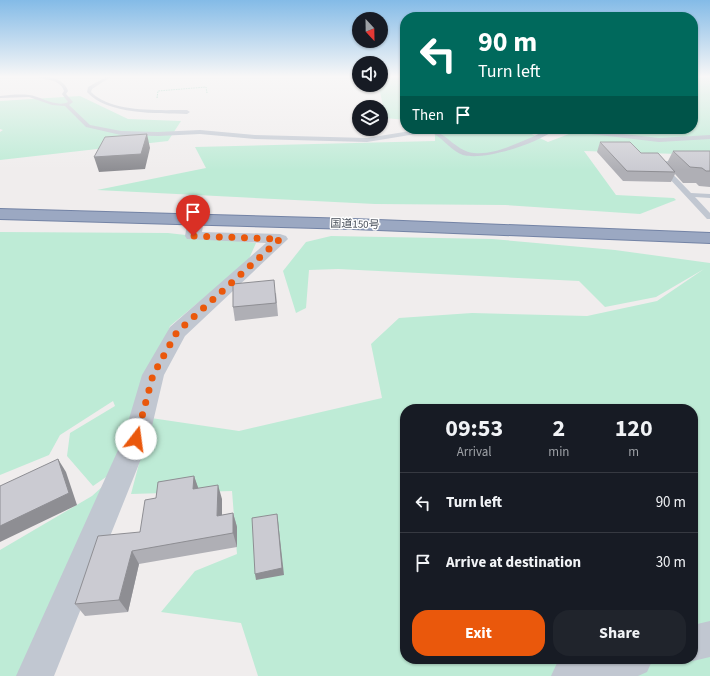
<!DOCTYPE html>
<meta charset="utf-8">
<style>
:root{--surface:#171b24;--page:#20242c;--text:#f1f3f6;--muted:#9ea1a6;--line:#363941;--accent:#ea580c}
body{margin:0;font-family:"Source Sans 3","Noto Sans JP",sans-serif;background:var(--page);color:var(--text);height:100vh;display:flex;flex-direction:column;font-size:15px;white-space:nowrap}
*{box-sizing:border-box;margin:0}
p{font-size:13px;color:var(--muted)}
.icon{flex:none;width:22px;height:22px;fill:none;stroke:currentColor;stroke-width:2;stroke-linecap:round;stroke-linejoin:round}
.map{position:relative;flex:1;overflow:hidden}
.panel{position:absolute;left:400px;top:404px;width:298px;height:260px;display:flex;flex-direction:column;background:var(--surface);border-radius:16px;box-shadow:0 1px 3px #0004}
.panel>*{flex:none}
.hud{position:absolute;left:400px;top:12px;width:298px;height:122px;border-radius:16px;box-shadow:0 1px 3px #0004;background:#00695c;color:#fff;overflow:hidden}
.needle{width:26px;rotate:158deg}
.tools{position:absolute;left:352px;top:12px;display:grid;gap:8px}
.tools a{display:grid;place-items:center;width:36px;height:36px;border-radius:50%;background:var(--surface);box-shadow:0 1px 3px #0004;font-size:20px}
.pin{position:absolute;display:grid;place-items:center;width:34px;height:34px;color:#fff;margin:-41px -17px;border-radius:50% 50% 50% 0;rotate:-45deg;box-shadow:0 0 4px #0007}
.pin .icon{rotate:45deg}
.me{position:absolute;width:44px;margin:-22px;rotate:15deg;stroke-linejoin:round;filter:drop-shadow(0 0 3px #0008)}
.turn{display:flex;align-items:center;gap:14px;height:84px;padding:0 12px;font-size:18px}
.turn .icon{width:52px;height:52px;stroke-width:2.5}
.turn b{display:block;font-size:28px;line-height:34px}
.then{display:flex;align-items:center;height:38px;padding:0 12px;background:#0003;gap:8px;font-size:15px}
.eta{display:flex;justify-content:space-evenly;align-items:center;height:68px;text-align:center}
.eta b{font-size:24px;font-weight:700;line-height:28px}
.primary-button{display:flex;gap:8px;margin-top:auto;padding:8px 12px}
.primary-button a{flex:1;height:46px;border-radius:16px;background:var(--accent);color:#fff;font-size:16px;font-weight:700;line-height:46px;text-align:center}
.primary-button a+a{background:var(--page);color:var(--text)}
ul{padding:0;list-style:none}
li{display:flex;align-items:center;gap:12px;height:60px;padding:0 12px;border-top:1px solid var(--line)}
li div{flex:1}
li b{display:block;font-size:15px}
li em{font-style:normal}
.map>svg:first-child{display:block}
</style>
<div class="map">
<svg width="710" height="676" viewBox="0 0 710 676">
<rect width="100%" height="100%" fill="#f0eded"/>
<g fill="#beebd6" fill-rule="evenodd">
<polygon points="383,76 405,76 405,120 386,118 379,88 381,85"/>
<polygon points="693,76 710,76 710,155 584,151 616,195 674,198 676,200 640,214 505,205 375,204 97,190 206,168 195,147 435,141 435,129 521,129 548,142 582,129 693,129"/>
<polygon points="80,96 128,119 181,121 168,141 0,160 0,132 3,130 0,129 0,101"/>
<polygon points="0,232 168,233 256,243 248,261 170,326 122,466 93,486 67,456 70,433 115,406 113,401 60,435 49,455 0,475"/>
<path d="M331,236l161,3 123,11 95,13v413h-452l-17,-53 -80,-11 34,-41 42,-17 -5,-63 -101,3 20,-76 88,13 143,-33 -11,-54 28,-26 73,-5 115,3 70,-15 47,-32 -48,28 -51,10 -26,-26 -241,-12 -29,1 -3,38 -10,5 -13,-42 23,-29zM405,409h288v250h-288z"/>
<polygon points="112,478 23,676 0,676 0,550 92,496"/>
</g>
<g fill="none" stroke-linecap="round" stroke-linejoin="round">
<g stroke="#7383a5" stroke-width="2">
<polygon id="trunk" points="0,209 353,219 710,233 710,243 353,229 0,219"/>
</g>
<polyline stroke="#78c7ac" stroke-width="1" stroke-dasharray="1.5 1" stroke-linecap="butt" points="157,98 158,91 206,87 207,93"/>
<g fill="#c1c7d1" fill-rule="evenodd">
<path d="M34,76c12,-1 30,2 34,15l-2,3 7,8 -4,3 21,20 31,6 37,1 42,-2 55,5 112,3 56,-9 -7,5 -49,8 -112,-3 -55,-5 -42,2 -37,-1 -35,-8 -21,-21 -13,-1 -23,-8 -29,1v-2c9,-1 19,-2 29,-1 11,1 28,13 39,7l-6,-8 2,-3c-4,-13 -20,-10 -30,-15z"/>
<path d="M108,76h4l-20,13 -1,3c21,21 68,18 96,18l3,2 -3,2c-29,-1 -80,1 -100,-22l1,-5z"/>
<path d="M425,129c20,0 29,22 49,24 19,2 39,-8 56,-15 9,-4 16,-9 26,-9 -18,14 -71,32 -93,26 -11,-4 -18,-14 -27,-20 -4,-2 -8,-4 -11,-6z"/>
<polygon points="562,129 579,129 659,138 710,135 710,139 659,142 565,131"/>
<polygon points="655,161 710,161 710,165 663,164 691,193 710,194 710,198 695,197 710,213 710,219 707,219 655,163"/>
</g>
<g fill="#c1c7d1" fill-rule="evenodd">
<polygon points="196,214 201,216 204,219 202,232 280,234 286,236 288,239 185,336 164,375 149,439 54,676 16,676 123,439 142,375 170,327 266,243 187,239 185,236 188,219 191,216"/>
<polygon points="710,621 710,657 693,661 688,659 693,659 693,625"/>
<polygon points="565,659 653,659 647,672 638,676 551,676 557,663"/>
</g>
<use href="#trunk" fill="#9ba8c2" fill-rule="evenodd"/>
</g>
<g fill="#afafb5">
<polygon points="600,142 641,153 667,163 673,151 710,151 710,187 699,186 696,183 683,183 675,174 671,182 623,181 597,152"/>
<polygon points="276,293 278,316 235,321 233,307"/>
<polygon points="194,476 198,488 222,499 222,515 233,513 237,527 237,547 139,564 128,612 85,616 75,604 140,532 156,498"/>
</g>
<g fill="#8e8e93">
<polygon points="147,134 150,148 145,169 99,172 94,157"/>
<polygon points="58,459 66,472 77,505 0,542 0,526"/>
<polygon points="194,476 199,490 193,489"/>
<polygon points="218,485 222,499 222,529 217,516"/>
<polygon points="233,513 237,527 237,547 233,533"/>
<polygon points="277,514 278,521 284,575 256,580 255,574"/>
<polygon points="132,551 139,564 128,612 119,600"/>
</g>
<g fill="#cbcbd2" stroke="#8e8e93">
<polygon points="147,134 141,154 94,157 105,137"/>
<polygon points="600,142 630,142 641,153 658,153 675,172 627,171"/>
<polygon points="673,151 710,151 710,171 706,171 702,168 690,167"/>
<polygon points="274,280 276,303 233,307 233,284"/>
<polygon points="58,459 69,493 0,526 0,486"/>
<polygon points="194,476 193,489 218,485 217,516 233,513 233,533 132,551 119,600 75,604 98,536 140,532 145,500 156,498 158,482"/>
<polygon points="277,514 282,568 255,574 252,518"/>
</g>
<linearGradient id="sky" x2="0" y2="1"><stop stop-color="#84bbe7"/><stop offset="0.45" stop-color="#f8f7f7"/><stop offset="1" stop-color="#f8f7f7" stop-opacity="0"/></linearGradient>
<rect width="710" height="170" fill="url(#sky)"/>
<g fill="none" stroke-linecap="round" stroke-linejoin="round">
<polyline stroke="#ea580c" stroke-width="7" stroke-dasharray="0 12.6" points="136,439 153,375 177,332 280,239 193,236"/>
</g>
<g text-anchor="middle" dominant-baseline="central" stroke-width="3" stroke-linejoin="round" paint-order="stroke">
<g font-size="11" fill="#474e59" stroke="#fff">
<text transform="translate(355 224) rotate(2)">国道150号</text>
</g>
</g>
</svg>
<div class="tools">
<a><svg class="needle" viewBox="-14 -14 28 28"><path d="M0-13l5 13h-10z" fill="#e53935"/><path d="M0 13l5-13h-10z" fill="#9ea1a6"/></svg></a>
<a><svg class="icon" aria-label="sound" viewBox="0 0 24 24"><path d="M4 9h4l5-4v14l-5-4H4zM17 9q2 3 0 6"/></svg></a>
<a><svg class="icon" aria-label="layers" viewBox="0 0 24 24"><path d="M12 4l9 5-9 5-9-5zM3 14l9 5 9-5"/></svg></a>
</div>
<div class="pin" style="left:193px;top:236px;background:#d93025"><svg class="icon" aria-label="arrive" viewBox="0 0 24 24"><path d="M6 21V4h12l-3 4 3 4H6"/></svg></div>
<svg class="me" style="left:136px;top:439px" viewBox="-20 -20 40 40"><circle r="19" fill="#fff"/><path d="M0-13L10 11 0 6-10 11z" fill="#ea580c"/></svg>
<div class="hud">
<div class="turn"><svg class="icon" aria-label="left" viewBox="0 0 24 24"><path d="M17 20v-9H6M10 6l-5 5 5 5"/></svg><div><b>90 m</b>Turn left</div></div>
<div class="then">Then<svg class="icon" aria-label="arrive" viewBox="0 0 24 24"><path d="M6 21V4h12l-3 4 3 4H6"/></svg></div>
</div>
<section class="panel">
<div class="eta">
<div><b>09:53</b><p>Arrival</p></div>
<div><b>2</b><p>min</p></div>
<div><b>120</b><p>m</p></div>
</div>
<ul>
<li><svg class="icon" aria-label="left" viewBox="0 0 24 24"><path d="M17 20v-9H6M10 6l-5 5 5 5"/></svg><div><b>Turn left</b></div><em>90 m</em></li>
<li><svg class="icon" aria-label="arrive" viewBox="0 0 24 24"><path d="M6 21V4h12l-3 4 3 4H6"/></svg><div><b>Arrive at destination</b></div><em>30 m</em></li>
</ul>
<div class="primary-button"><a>Exit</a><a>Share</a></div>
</section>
</div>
